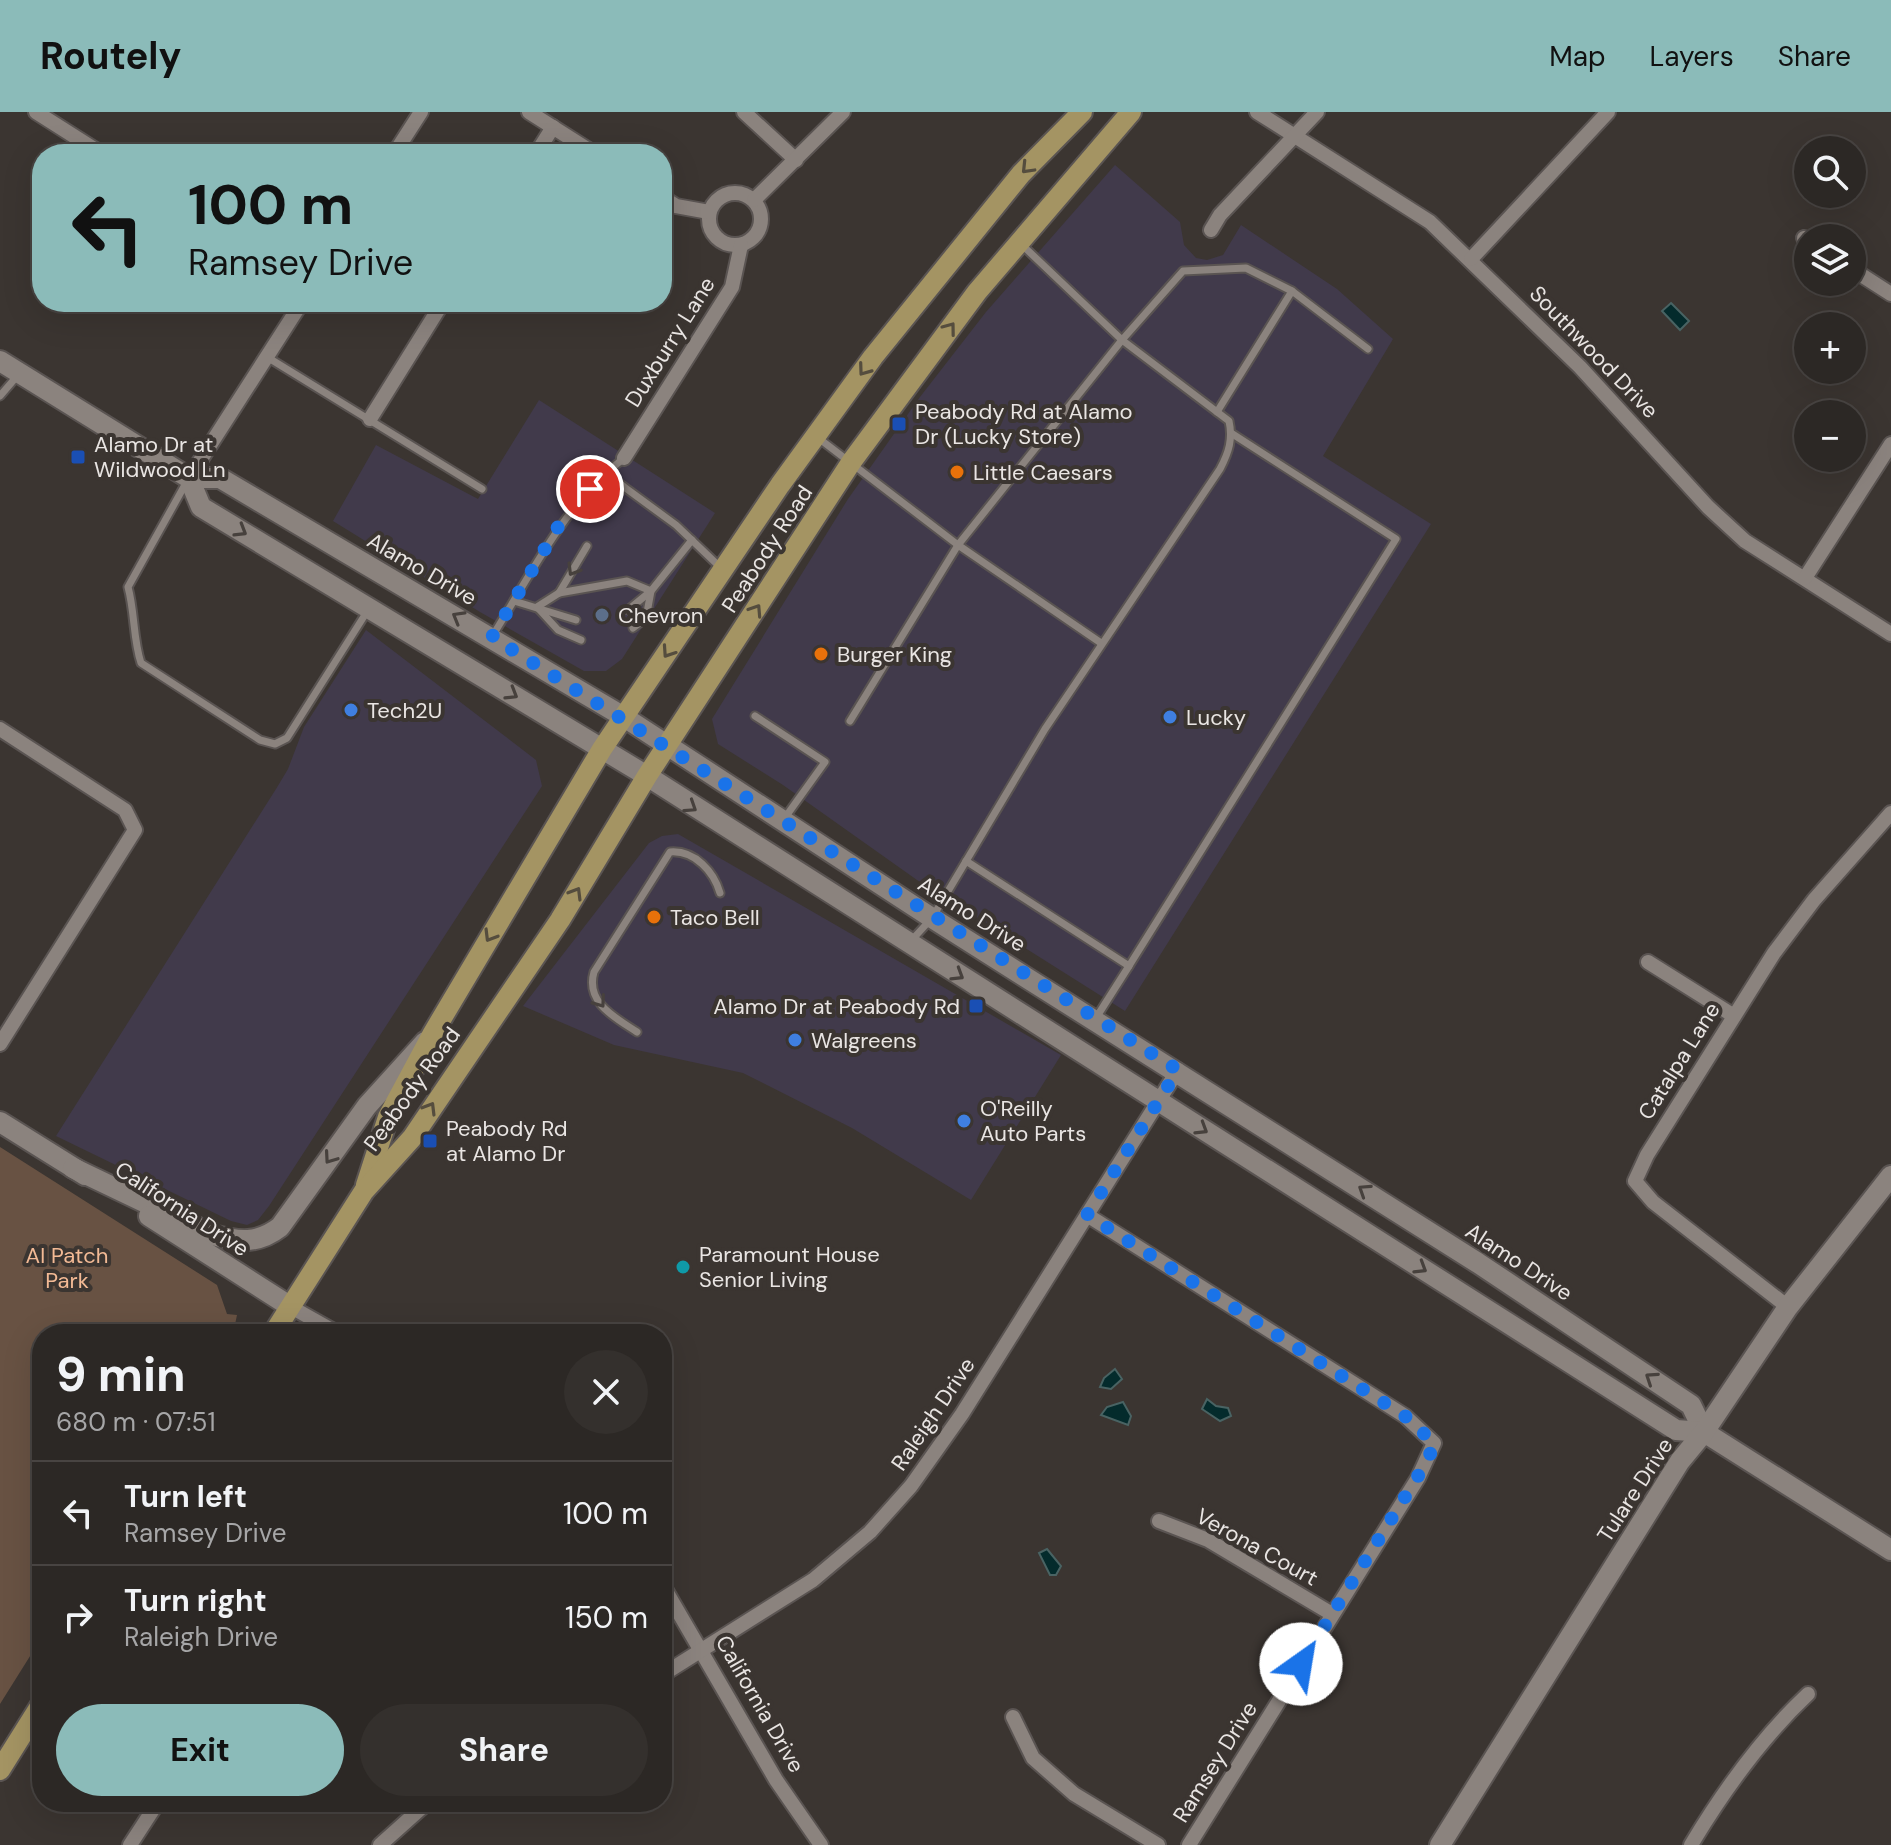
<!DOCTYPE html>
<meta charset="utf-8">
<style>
:root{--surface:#2c2825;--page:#34302d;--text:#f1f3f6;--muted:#a6a6a7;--line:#484442;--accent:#8bbbb9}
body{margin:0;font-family:"DM Sans",sans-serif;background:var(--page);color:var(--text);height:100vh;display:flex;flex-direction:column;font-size:30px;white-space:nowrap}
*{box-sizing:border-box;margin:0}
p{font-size:26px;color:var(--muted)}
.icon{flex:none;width:44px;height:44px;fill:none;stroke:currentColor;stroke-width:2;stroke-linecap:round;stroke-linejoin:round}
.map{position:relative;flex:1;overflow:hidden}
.sheet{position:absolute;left:32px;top:1212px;width:640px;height:488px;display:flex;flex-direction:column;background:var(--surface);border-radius:32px;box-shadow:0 8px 32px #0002,0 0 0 2px var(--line)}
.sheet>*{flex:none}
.banner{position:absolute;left:32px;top:32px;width:640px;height:168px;border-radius:32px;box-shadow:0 8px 32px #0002,0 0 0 2px var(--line);background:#8bbbb9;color:#111;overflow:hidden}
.controls{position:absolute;left:1794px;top:24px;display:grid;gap:16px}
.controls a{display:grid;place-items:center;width:72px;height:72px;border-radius:50%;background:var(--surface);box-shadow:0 8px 32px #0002,0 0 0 2px var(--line);font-size:40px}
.pin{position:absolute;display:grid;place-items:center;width:68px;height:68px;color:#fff;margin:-34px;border:4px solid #fff;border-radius:50%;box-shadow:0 2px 8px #0007}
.me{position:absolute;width:88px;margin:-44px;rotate:32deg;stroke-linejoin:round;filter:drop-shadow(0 0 6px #0008)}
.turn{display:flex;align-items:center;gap:28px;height:168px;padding:0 24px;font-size:36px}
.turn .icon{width:104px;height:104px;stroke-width:2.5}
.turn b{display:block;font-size:56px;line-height:68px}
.round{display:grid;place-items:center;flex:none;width:84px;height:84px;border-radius:42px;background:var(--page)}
.summary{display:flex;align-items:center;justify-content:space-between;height:136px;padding:0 24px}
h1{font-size:48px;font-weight:700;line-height:60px}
.action{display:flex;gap:16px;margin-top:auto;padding:16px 24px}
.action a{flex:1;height:92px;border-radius:48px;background:var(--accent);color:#111;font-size:32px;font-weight:700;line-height:92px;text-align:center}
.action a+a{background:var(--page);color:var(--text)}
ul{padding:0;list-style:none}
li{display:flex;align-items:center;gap:24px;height:104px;padding:0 24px;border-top:2px solid var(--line)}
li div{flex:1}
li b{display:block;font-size:30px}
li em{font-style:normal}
header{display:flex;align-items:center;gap:48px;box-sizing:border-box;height:112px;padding:0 40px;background:var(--accent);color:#111}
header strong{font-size:38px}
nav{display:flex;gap:44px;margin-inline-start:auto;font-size:28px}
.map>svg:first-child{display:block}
</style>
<header>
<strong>Routely</strong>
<nav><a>Map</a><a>Layers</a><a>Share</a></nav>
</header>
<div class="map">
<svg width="1891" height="1733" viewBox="0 0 1891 1733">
<rect width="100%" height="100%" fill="#3b3531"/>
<g fill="#413a4b">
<polygon points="1115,53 1180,110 1184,133 1196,146 1207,148 1223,143 1241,113 1337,177 1393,227 1323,344 1431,412 1125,899 917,768 783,673 718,632 712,607 848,387 920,285 986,200"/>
<polygon points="539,288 715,401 622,547 606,559 584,559 480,500 333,409 376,333 478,387"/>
<polygon points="366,518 536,648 542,674 269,1094 258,1108 247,1113 231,1109 56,1024 276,677 288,657 304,615"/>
<polygon points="678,722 1061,943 971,1088 852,1016 743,961 614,933 523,894 649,731 662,724"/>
</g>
<polygon fill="#685243" points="0,1035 217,1173 227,1202 237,1203 233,1222 42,1222 42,1525 0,1592"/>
<g fill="#042b2c" stroke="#496363" stroke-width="2">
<polygon points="1671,191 1689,209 1680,218 1662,199"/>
<polygon points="1115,1257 1122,1267 1111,1277 1100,1275 1104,1266"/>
<polygon points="1207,1287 1216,1294 1228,1296 1231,1304 1220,1309 1202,1297"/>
<polygon points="1123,1290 1131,1304 1128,1313 1101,1303 1107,1295"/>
<polygon points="1047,1437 1061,1454 1056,1463 1050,1463 1039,1441"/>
</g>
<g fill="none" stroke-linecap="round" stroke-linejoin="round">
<g stroke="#5a5452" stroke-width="11">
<g id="lane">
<polyline points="267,245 482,377"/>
<polyline points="0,284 18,263"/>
<polyline points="1217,300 1292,179 1368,237"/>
<polyline points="817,325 958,433 1101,531"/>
<polyline points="605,361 676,413 721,456"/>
<path d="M186,371l-58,104c7,26 5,52 13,76l119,77 15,4 12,-6 81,-128"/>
<polyline points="609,397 623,374"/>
<polyline points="559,481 587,434"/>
<polyline points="514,489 576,508"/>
<polyline points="628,498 651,479 692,428"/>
<path d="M493,523c40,-64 71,-130 131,-177"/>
<polyline points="581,528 558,518 537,495 559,481 627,469 651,479 646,506 633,516"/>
<polyline points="755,604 825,650 784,707"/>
<polyline points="850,609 958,433 1122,228 1183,159 1246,156 1292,179"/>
<polyline points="966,749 1129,854 1396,427 1231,321"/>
<path d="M910,830l22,-24 113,-189 175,-260c9,-17 13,-30 9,-48l-107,-81 -102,-97"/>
<polyline points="1096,906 1129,854"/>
<path d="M637,920c-21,-14 -52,-29 -43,-60l76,-120c25,-2 44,20 50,41"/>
</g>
</g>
<g stroke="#5a5452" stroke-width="18">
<g id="street">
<polyline points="36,0 102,42"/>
<polyline points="529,0 595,42"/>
<polyline points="744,0 796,48"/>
<polyline points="1257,0 1430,110 1580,255 1708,395 1745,429 1891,522"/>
<polyline points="394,42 421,0"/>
<polyline points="536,42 553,15"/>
<circle cx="735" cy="107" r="26"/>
<polyline points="662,85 676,94 709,100"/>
<polyline points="754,88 843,0"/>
<polyline points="1211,118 1220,103 1317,0"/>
<polyline points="1804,126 1808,129"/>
<polyline points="1471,147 1608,0"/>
<polyline points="1852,157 1891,182"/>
<polyline points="370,307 443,190"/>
<polyline points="624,346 732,175 741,133"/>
<polyline points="189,366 302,190"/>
<polyline points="1805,466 1891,332"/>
<polyline points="0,617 125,698 135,718 0,932"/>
<polyline points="1648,850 1734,904"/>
<polyline points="1087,1103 1405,1304 1434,1331 1418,1366 1189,1733"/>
<polyline points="291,1195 339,1222"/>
<polyline points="1788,1195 1653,1090 1635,1069 1647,1043 1774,841 1814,788 1891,701"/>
<polyline points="1159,1409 1208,1428 1332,1502"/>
<polyline points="662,1472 776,1668 821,1733"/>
<polyline points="662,1563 813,1468 870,1420 911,1374 962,1302 1178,958"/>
<polyline points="1013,1605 1033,1646 1074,1682 1158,1733"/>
<polyline points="130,1733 158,1690"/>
<polyline points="380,1733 428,1690"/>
<path d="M1691,1733c33,-55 70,-107 117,-151"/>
</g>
</g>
<g stroke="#5a5452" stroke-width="24">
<g id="secondary">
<polyline points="0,249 189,366 220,366 624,605 932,806 1478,1151 1691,1293 1704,1320"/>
<polyline points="189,366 201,395 647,664 1676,1318 1704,1320 1891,1438"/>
<polyline points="0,1010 85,1063"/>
<path d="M73,1056l140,67c26,7 45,9 67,-8l87,-121 58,-64"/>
<polyline points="149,1104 291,1195"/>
<polyline points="1440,1733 1680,1349 1704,1320 1788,1195 1891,1064"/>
</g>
</g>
<g stroke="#5a5452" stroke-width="24">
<g id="primary">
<polyline points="366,1073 388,1005 433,921 602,637 780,373 873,245 1021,62 1082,0"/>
<polyline points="273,1222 364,1079 412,1026 560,808 647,664 852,349 977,180 1131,0"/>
<polyline points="0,1658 42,1591"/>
</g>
</g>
<use href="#lane" stroke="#8b837e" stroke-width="7"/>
<use href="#street" stroke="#8b837e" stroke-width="14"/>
<use href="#secondary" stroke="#8b837e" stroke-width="20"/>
<use href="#primary" stroke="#a49463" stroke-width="20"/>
</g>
<defs><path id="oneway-chevron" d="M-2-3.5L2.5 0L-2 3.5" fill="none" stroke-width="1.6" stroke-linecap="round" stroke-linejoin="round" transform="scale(2)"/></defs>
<g stroke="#554d3e">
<use href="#oneway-chevron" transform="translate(1027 56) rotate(134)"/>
<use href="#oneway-chevron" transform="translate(950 216) rotate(-53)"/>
<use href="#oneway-chevron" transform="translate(864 258) rotate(126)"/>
<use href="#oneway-chevron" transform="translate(756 498) rotate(-57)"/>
<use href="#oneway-chevron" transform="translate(668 540) rotate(124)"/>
<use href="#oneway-chevron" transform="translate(576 781) rotate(-59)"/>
<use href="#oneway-chevron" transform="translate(490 824) rotate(121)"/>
<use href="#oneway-chevron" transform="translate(430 996) rotate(-59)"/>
</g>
<g stroke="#47413d">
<use href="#oneway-chevron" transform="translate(241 419) rotate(31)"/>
<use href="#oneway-chevron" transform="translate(573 458) rotate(121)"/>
<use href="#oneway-chevron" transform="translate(458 505) rotate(-150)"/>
<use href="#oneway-chevron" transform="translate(512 582) rotate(31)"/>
<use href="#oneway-chevron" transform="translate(691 695) rotate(33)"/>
<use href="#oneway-chevron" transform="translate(958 863) rotate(32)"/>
<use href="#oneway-chevron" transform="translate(600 890) rotate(54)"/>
<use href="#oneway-chevron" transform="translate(1202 1017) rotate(32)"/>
<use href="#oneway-chevron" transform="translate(330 1046) rotate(125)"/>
<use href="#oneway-chevron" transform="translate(1364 1078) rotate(-147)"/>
<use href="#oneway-chevron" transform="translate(1421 1156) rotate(32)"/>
<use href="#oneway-chevron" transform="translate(1651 1266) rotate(-146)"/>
</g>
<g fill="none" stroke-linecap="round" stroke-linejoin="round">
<polyline stroke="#1a73e8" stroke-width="14" stroke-dasharray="0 25.2" points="590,377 558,415 492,525 1178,958 1087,1103 1405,1304 1434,1331 1428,1348 1301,1552"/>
</g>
<g fill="#1a4fb4" stroke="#3b3531" stroke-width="3">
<rect x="891" y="304" width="16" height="16" rx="4"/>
<rect x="70" y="337" width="16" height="16" rx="4"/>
<rect x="968" y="886" width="16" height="16" rx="4"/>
<rect x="422" y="1021" width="16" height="16" rx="4"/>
</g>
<g fill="#e8710a" stroke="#3b3531" stroke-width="3">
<circle cx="957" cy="360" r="8"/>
<circle cx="821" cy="542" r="8"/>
<circle cx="654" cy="805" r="8"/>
</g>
<circle fill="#5c6f8a" stroke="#3b3531" stroke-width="3" cx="602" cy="503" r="8"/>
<g fill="#3f7fe0" stroke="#3b3531" stroke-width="3">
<circle cx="351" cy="598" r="8"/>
<circle cx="1170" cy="605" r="8"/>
<circle cx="795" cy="928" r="8"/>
<circle cx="964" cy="1009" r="8"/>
</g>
<circle fill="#0f9aa8" stroke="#3b3531" stroke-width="3" cx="683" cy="1155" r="8"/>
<g text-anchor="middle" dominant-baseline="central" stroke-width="8" stroke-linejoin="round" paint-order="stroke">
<g font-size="22" fill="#e9e5e3" stroke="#3b3531">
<text transform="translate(670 230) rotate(-58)">Duxburry Lane</text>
<text transform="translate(1594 240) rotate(46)">Southwood Drive</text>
<text transform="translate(767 437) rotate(-57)">Peabody Road</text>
<text transform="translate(422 457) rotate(30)">Alamo Drive</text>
<text transform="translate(972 802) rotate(32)">Alamo Drive</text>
<text transform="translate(1679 949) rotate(-58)">Catalpa Lane</text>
<text transform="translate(412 977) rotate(-54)">Peabody Road</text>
<text transform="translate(182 1097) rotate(33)">California Drive</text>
<text transform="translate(1519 1150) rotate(33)">Alamo Drive</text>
<text transform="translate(933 1302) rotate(-56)">Raleigh Drive</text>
<text transform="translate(1635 1378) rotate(-57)">Tulare Drive</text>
<text transform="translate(1257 1435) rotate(29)">Verona Court</text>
<text transform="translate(760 1592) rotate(60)">California Drive</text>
<text transform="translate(1215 1650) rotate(-58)">Ramsey Drive</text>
</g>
<g font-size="22" fill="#e9e5e3" stroke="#3b3531" text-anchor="start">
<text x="915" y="299">Peabody Rd at Alamo<tspan x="915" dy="25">Dr (Lucky Store)</tspan></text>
<text x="94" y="332">Alamo Dr at<tspan x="94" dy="25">Wildwood Ln</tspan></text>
<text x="973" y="360">Little Caesars</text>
<text x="618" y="503">Chevron</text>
<text x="837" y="542">Burger King</text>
<text x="367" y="598">Tech2U</text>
<text x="1186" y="605">Lucky</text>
<text x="670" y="805">Taco Bell</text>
<text x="960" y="894" text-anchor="end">Alamo Dr at Peabody Rd</text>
<text x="811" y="928">Walgreens</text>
<text x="980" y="996">O'Reilly<tspan x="980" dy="25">Auto Parts</tspan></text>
<text x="446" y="1016">Peabody Rd<tspan x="446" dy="25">at Alamo Dr</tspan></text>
<text x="699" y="1142">Paramount House<tspan x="699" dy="25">Senior Living</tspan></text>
</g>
<g font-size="22" fill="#f3ba95" stroke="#3b3531">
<text x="67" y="1143">Al Patch<tspan x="67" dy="25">Park</tspan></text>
</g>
</g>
</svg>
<div class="controls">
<a><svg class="icon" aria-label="search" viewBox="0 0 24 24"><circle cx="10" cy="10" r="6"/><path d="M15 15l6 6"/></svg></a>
<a><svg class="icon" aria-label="layers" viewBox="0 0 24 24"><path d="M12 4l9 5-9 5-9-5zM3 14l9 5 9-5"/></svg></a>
<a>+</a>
<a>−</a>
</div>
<div class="pin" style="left:590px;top:377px;background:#d93025"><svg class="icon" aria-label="arrive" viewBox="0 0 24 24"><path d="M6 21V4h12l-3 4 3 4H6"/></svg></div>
<svg class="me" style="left:1301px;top:1552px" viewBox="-20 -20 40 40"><circle r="19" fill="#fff"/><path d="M0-13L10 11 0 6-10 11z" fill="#1a73e8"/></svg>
<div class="banner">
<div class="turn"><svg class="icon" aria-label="left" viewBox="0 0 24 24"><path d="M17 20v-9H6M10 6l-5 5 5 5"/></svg><div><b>100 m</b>Ramsey Drive</div></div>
</div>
<section class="sheet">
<div class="summary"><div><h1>9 min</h1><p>680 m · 07:51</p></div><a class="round"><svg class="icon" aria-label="close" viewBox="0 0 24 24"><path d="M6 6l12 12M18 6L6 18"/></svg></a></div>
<ul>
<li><svg class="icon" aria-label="left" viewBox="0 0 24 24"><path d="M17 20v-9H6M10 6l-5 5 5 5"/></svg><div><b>Turn left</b><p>Ramsey Drive</p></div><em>100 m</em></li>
<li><svg class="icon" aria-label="right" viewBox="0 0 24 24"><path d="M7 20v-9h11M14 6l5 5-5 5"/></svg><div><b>Turn right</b><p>Raleigh Drive</p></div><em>150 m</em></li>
</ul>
<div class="action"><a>Exit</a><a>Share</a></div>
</section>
</div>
